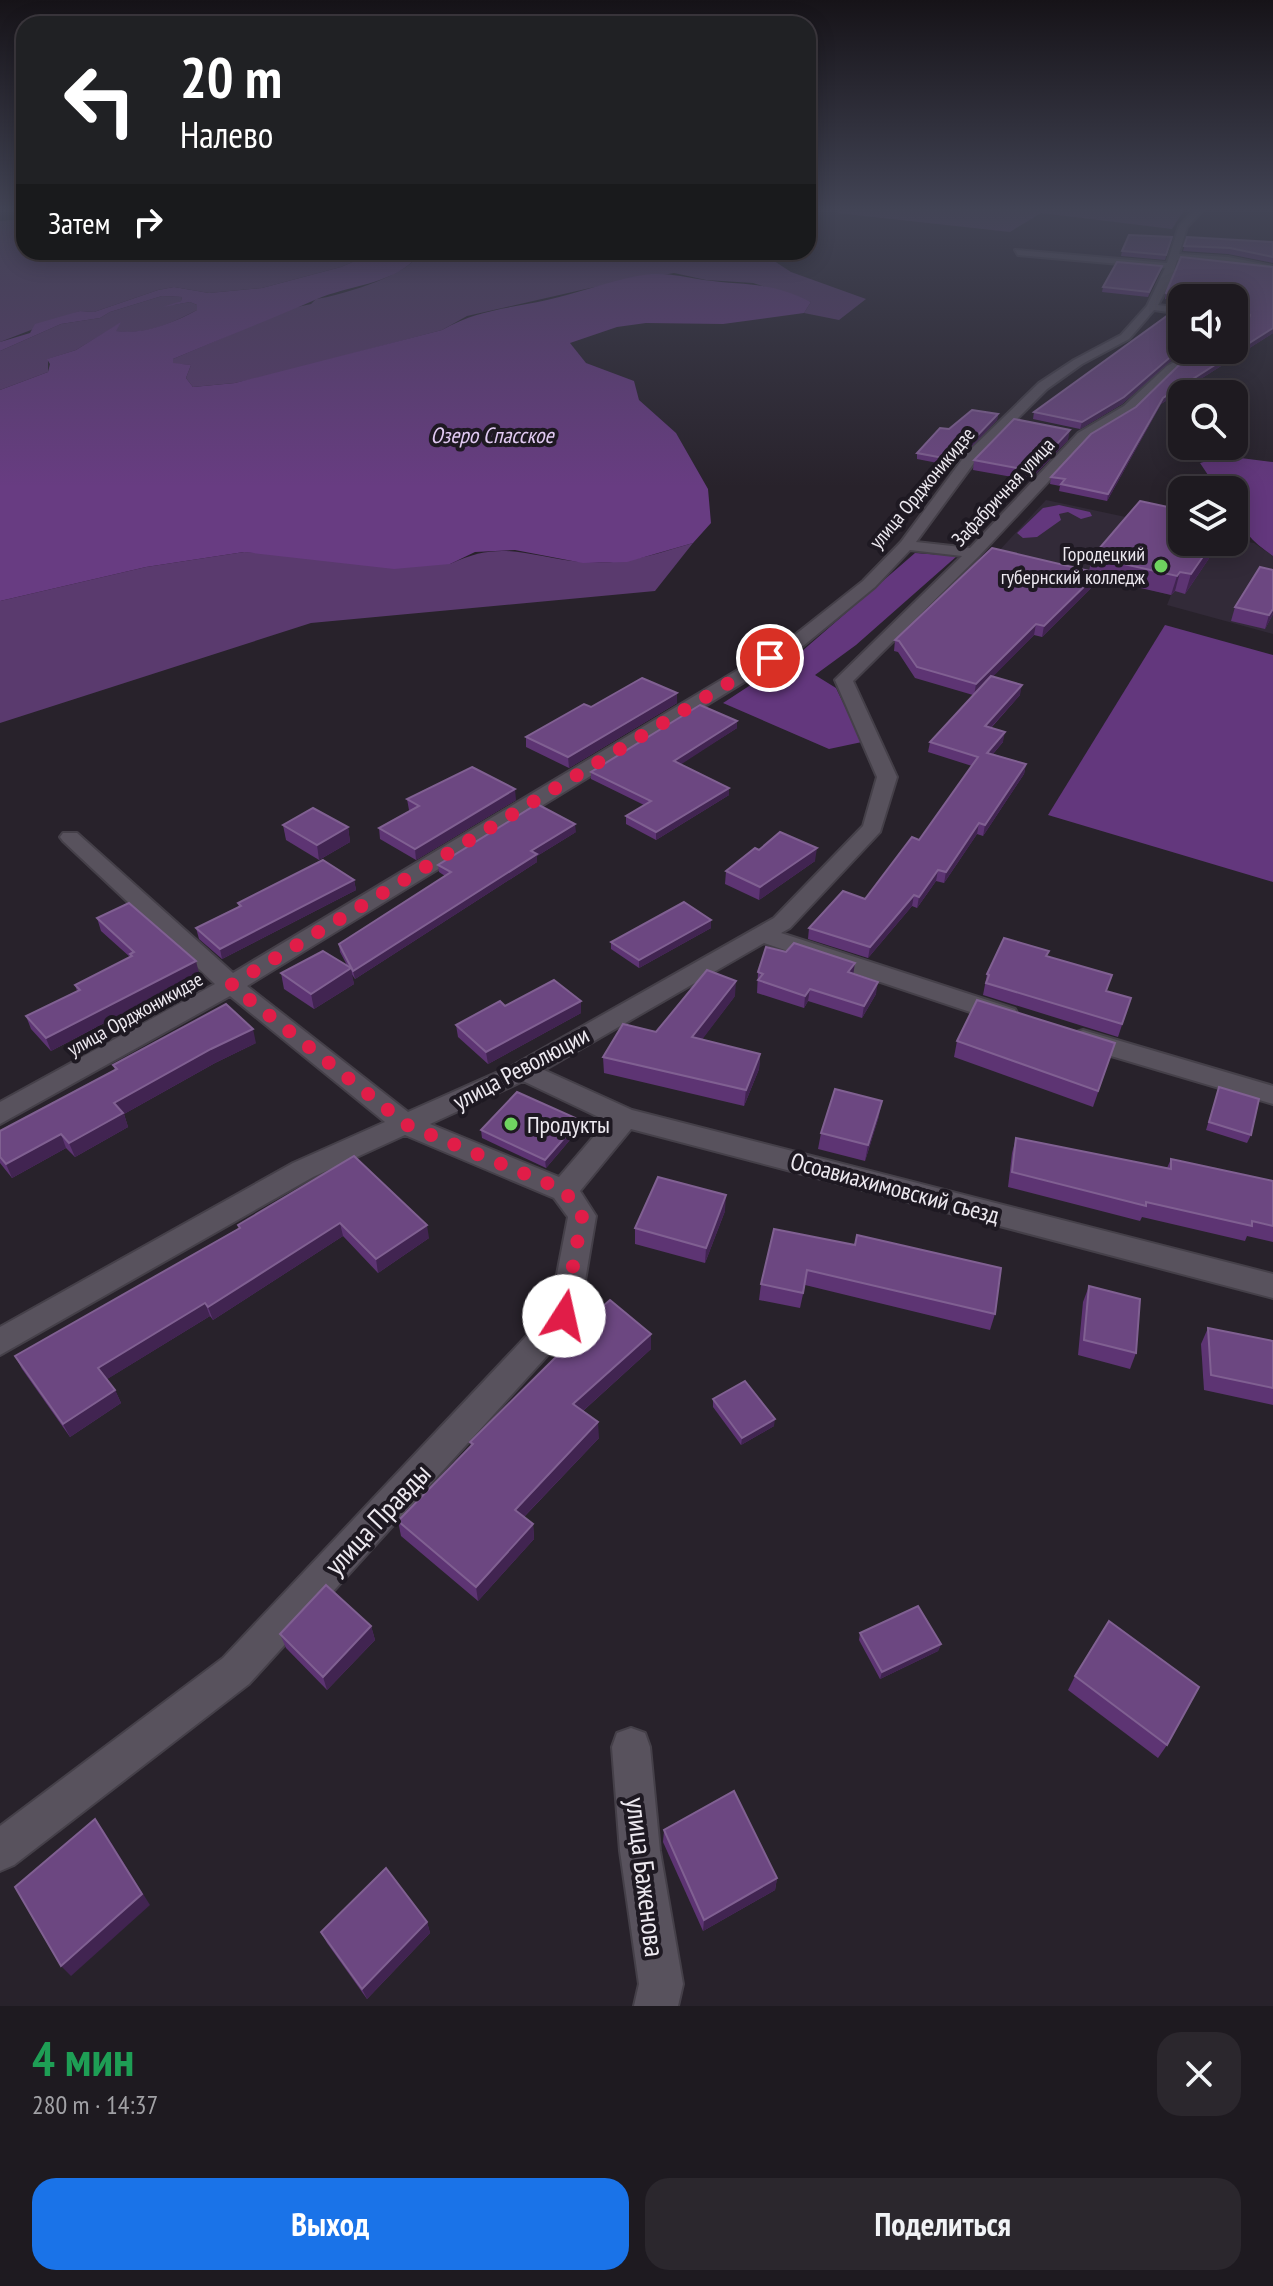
<!DOCTYPE html>
<html lang="ru">
<meta charset="utf-8">
<style>
:root{--surface:#1e1a20;--page:#2b272d;--text:#f1f3f6;--muted:#a1a1a5;--line:#3c383e;--accent:#1a73e8}
body{margin:0;font-family:"PT Sans Narrow",sans-serif;background:var(--page);color:var(--text);height:100vh;display:flex;flex-direction:column;font-size:30px;white-space:nowrap}
*{box-sizing:border-box;margin:0}
p{font-size:26px;color:var(--muted)}
.icon{flex:none;width:44px;height:44px;fill:none;stroke:currentColor;stroke-width:2;stroke-linecap:round;stroke-linejoin:round}
.map{position:relative;height:2006px;overflow:hidden}
.side{display:flex;flex-direction:column;background:var(--surface);flex:1}
.side>*{flex:none}
.guide{position:absolute;left:16px;top:16px;width:800px;height:244px;border-radius:24px;box-shadow:0 4px 20px #0003,0 0 0 2px var(--line);background:#202124;color:#fff;overflow:hidden}
.buttons{position:absolute;left:1168px;top:284px;display:grid;gap:16px}
.buttons a{display:grid;place-items:center;width:80px;height:80px;border-radius:16px;background:var(--surface);box-shadow:0 4px 20px #0003,0 0 0 2px var(--line);font-size:40px}
.pin{position:absolute;display:grid;place-items:center;width:68px;height:68px;color:#fff;margin:-34px;border:4px solid #fff;border-radius:50%;box-shadow:0 2px 8px #0007}
.me{position:absolute;width:88px;margin:-44px;rotate:10deg;stroke-linejoin:round;filter:drop-shadow(0 0 6px #0008)}
.turn{display:flex;align-items:center;gap:28px;height:168px;padding:0 32px;font-size:36px}
.turn .icon{width:104px;height:104px;stroke-width:2.5}
.turn b{display:block;font-size:56px;line-height:68px}
.then{display:flex;align-items:center;height:76px;padding:0 32px;background:#0003;gap:16px;font-size:30px}
.round{display:grid;place-items:center;flex:none;width:84px;height:84px;border-radius:24px;background:var(--page)}
.head{display:flex;align-items:center;justify-content:space-between;height:136px;padding:0 32px}
h1{font-size:48px;font-weight:600;line-height:60px;color:#1e9e55}
.cta{display:flex;gap:16px;margin-top:auto;padding:16px 32px}
.cta a{flex:1;height:92px;border-radius:24px;background:var(--accent);color:#fff;font-size:32px;font-weight:600;line-height:92px;text-align:center}
.cta a+a{background:var(--page);color:var(--text)}
.map>svg:first-child{display:block}
</style>
<div class="map">
<svg width="1273" height="2006" viewBox="0 0 1273 2006">
<rect width="100%" height="100%" fill="#28222b"/>
<polygon fill="#322a38" points="1046,500 1182,529 1182,542 1234,542 1234,540 1254,543 1273,556 1273,634 1167,605 1171,595 997,553"/>
<g fill="#5a3a6e">
<polygon points="847,207 1186,207 1172,229 1041,213 1010,232 837,213"/>
<path d="M24,219v33h718l26,5 23,15 75,27 -27,21 -35,-7 7,-11 -58,-19 -47,-3 -32,-7 -84,15 -123,28 -25,14 -159,42 -48,11 -42,4 -7,-9 5,-13 -18,-1v-5l120,-51 18,-4 5,-5c23,-3 84,-22 98,-39l-22,-6 -30,4 -21,9 -79,21 -53,5 -35,-6 -16,3 -64,22 -14,-1 -80,31v-121z"/>
<path d="M162,296l20,1 -1,4 -8,4 17,-3 7,3v5c-24,13 -54,26 -82,21l4,-7 -43,26 -28,9v13l-48,18v-39l61,-27 39,-6 10,-6z"/>
<path d="M693,543l-38,48 -344,32 -311,100v-122l146,-34 98,-15 206,12c53,-26 80,-6 133,-2 39,4 73,-8 110,-19z"/>
</g>
<g fill="#63377d">
<path d="M1225,456l48,6v94c-26,-18 -39,-33 -39,-66h-16l-18,-27z"/>
<polygon points="1059,505 1090,512 1092,516 1081,519 1068,512 1059,514 1061,520 1037,537 1023,538 1017,533 1043,508"/>
<polygon points="915,553 957,556 856,645 815,675 836,688 862,742 829,749 723,703 801,652"/>
<polygon points="1165,625 1273,655 1273,882 1048,815"/>
</g>
<path fill="#683c82" d="M392,254l22,6c-23,24 -67,26 -97,39 -46,20 -96,40 -144,60v4l18,2 -5,13 7,9 42,-4 207,-53c37,-21 65,-21 105,-30 30,-7 60,-18 90,-24 23,-5 44,0 67,4 43,6 65,1 107,22l-7,11 -81,11 -77,-1 -29,4 -47,16 16,20 48,18 5,19 37,33 32,56 3,34 -18,20 -66,19 -44,1 -68,-13 -40,2 -25,12 -56,5 -150,-17 -98,15 -146,34v-211l48,-18 2,-8 -3,-5 29,-9 45,-28 -5,9c28,4 57,-8 81,-21v-5l-7,-3 -27,5 18,-6 1,-4 -20,-1 -52,16 -10,6 -39,6 -61,27v-9l30,-9 5,-9 45,-13 14,1 64,-22 16,-3 35,6 53,-5 79,-21 21,-9z"/>
<g fill="none" stroke-linecap="round" stroke-linejoin="round">
<g stroke="#454049" stroke-width="4">
<g id="minor">
<path d="M1198,207h8l-19,20 -8,27 49,3 45,9v4l-45,-7 -51,-3 -6,21 -13,24 24,3v6l-28,-4 -25,29 -47,25 -35,25 -70,70 -61,83 54,6 108,-115 46,-27 43,-40 30,-16h15l-37,20 -43,42 -44,27 -109,117 -126,125 44,96 -17,55 -90,96 -9,5 234,76 3,6 -3,6h-18l-233,-78 -220,127 88,40 641,164v24l-642,-169 -51,62 16,25 -17,100 -4,9 -326,359 -235,181 -14,6v-45l223,-168 327,-347 18,-94 -14,-19 -149,-63 -92,42 -313,178v-28l293,-164 92,-41 -155,-126 -230,128v-22l215,-118 -152,-143 -3,-4 3,-4h14l156,140 558,-335 72,-57 38,-39 66,-89 72,-70 35,-23 47,-25 26,-29 18,-38 -147,-13 -3,-5 152,13 12,-37zM910,550l52,6 -127,124 42,97 -14,49 -89,92 -260,147 -106,47 -161,-126 556,-340 72,-59zM523,1081l84,40 -48,56 -129,-53z"/>
<polygon points="1234,316 1245,320 1240,335 1234,338"/>
<polygon points="1083,1030 1273,1086 1273,1104 1074,1045 1071,1039 1074,1033"/>
<polygon points="631,1728 645,1733 650,1747 660,1851 683,1984 678,2006 634,2006 639,1984 620,1851 612,1747 617,1733"/>
</g>
</g>
<use href="#minor" fill="#58525d" fill-rule="evenodd"/>
</g>
<g fill="#5d3473">
<polygon points="1172,237 1165,260 1121,256 1122,251"/>
<polygon points="1187,237 1273,242 1273,263 1228,254 1183,251"/>
<polygon points="1162,266 1148,297 1102,292 1103,287"/>
<polygon points="1273,267 1273,333 1161,404 1107,501 1059,491 1060,486 1050,484 1051,477 1136,407 1235,335 1245,330 1248,321 1235,313 1234,314 1234,298 1182,298 1182,301 1165,299 1166,293"/>
<polygon points="1173,359 1122,404 1080,429 1033,419 1034,412"/>
<polygon points="998,414 997,420 953,466 917,459 917,453 949,429"/>
<polygon points="1068,440 1030,480 973,470 974,460"/>
<polygon points="1220,542 1185,594 1175,591 1171,595 1097,578 1095,584 1042,637 1034,635 993,676 1020,695 991,728 1003,742 993,754 1026,764 1024,774 983,836 977,834 944,883 936,881 917,908 912,906 868,958 808,939 809,928 865,899 919,840 972,766 928,752 930,742 973,695 915,678 898,652 894,651 895,640 1089,571 1092,557"/>
<polygon points="1235,607 1273,614 1265,629 1231,621"/>
<polygon points="677,693 677,703 569,768 526,747 526,737 591,707"/>
<polygon points="737,721 737,728 680,764 729,788 729,795 656,840 626,824 626,816 644,805 591,779 591,772"/>
<polygon points="407,799 516,800 416,860 380,839 379,828 410,811 409,810"/>
<polygon points="283,825 348,827 350,842 319,860 286,840"/>
<polygon points="576,832 537,856 537,862 355,979 351,973 354,984 314,1009 284,989 281,973 348,967 340,952 339,944 445,876 439,872 438,865"/>
<polygon points="759,850 815,861 759,900 725,884 726,871"/>
<polygon points="354,880 356,890 222,959 199,939 196,928 239,907 238,903"/>
<polygon points="97,918 199,973 51,1051 31,1029 26,1016 77,991 75,985 130,957 101,931"/>
<polygon points="711,920 711,928 639,968 611,949 611,942"/>
<polygon points="1047,956 1107,991 1131,998 1118,1037 983,995 987,974"/>
<polygon points="758,972 854,974 876,994 862,1018 808,1001 804,1008 757,993"/>
<polygon points="735,996 702,1039 760,1054 759,1069 744,1106 604,1073 603,1057"/>
<polygon points="581,1001 581,1013 488,1064 458,1037 456,1025 505,1006"/>
<polygon points="957,1041 1115,1043 1093,1107 954,1057"/>
<polygon points="256,1043 215,1063 124,1114 128,1127 75,1157 66,1148 12,1178 0,1163 0,1131 115,1070 113,1065"/>
<polygon points="1219,1087 1251,1135 1247,1143 1206,1130"/>
<polygon points="879,1116 865,1161 818,1149 821,1133"/>
<polygon points="580,1128 546,1168 482,1138 481,1130"/>
<polygon points="1016,1138 1167,1168 1171,1159 1273,1181 1273,1242 1247,1236 1245,1241 1142,1217 1140,1221 1008,1187 1012,1153"/>
<polygon points="354,1156 429,1238 378,1273 343,1236 213,1320 210,1316 107,1379 115,1390 121,1403 70,1437 22,1369 15,1356 239,1228 238,1225"/>
<polygon points="725,1211 705,1263 635,1244 635,1228"/>
<polygon points="774,1229 995,1314 990,1330 805,1285 800,1308 759,1300 761,1284"/>
<polygon points="1089,1286 1136,1353 1130,1369 1078,1355 1083,1302"/>
<polygon points="1208,1328 1273,1341 1273,1405 1204,1390 1201,1344"/>
<polygon points="651,1334 651,1349 583,1411 599,1438 524,1517 533,1524 534,1539 478,1601 401,1536 398,1521 471,1446 470,1442 564,1349 563,1340"/>
<polygon points="713,1399 774,1426 741,1445 713,1407"/>
<polygon points="371,1626 375,1640 327,1690 286,1648 280,1634"/>
<polygon points="860,1633 941,1644 938,1651 880,1679 859,1640"/>
<polygon points="1075,1676 1167,1745 1158,1758 1068,1690"/>
<polygon points="664,1830 777,1878 775,1890 703,1931 663,1842"/>
<polygon points="427,1922 430,1933 367,1999 327,1943 321,1932"/>
</g>
<g fill="#412451">
<polygon points="1273,328 1273,333 1161,404 1107,501 1108,494 1163,398"/>
<polygon points="1182,350 1194,350 1173,359 1122,404 1080,429 1082,422 1175,353"/>
<polygon points="998,414 997,420 953,466 954,460"/>
<polygon points="1070,430 1068,440 1030,480 1032,471"/>
<polygon points="1213,542 1220,542 1185,594 1191,574"/>
<polygon points="1180,572 1175,591 1171,595 1177,576"/>
<polygon points="1098,573 1095,584 1042,637 1044,626"/>
<polygon points="1273,609 1273,614 1265,629 1269,615"/>
<polygon points="1036,624 1034,635 974,696 976,684"/>
<polygon points="1022,685 1020,695 983,736 985,726"/>
<polygon points="677,693 677,703 569,768 568,757"/>
<polygon points="737,721 737,728 674,769 674,761"/>
<polygon points="1005,732 1003,742 985,763 987,753"/>
<polygon points="1026,764 1024,774 983,836 985,825"/>
<polygon points="729,788 729,795 656,840 656,832"/>
<polygon points="515,789 516,800 416,860 415,849"/>
<polygon points="979,823 977,834 944,883 946,872"/>
<polygon points="575,824 576,832 537,856 537,862 355,979 353,971 531,851"/>
<polygon points="348,827 350,842 319,860 317,845"/>
<polygon points="817,848 815,861 759,900 760,887"/>
<polygon points="938,870 936,881 917,908 919,897"/>
<polygon points="354,880 356,890 222,959 220,949"/>
<polygon points="914,895 912,906 868,958 870,947"/>
<polygon points="711,920 711,928 639,968 639,960"/>
<polygon points="196,961 199,973 51,1051 46,1038"/>
<polygon points="855,963 853,976 848,972"/>
<polygon points="351,968 354,984 314,1009 311,994"/>
<polygon points="736,981 735,996 692,1053 692,1037"/>
<polygon points="878,982 876,994 862,1018 864,1006"/>
<polygon points="810,989 808,1001 804,1008 805,996"/>
<polygon points="581,1001 581,1013 488,1064 486,1052"/>
<polygon points="253,1029 256,1043 215,1063 124,1114 128,1127 75,1157 69,1143 114,1103 211,1049"/>
<polygon points="760,1054 759,1069 744,1106 746,1090"/>
<polygon points="882,1101 879,1116 865,1161 868,1145"/>
<polygon points="580,1120 580,1128 546,1168 545,1160"/>
<polygon points="61,1134 66,1148 12,1178 6,1164"/>
<polygon points="726,1195 725,1211 705,1263 706,1248"/>
<polygon points="340,1223 343,1236 213,1320 208,1307"/>
<polygon points="427,1225 429,1238 378,1273 376,1259"/>
<polygon points="205,1303 210,1316 104,1381 98,1368"/>
<polygon points="651,1334 651,1349 574,1419 573,1404"/>
<polygon points="115,1390 121,1403 70,1437 63,1424"/>
<polygon points="775,1419 774,1426 741,1445 742,1438"/>
<polygon points="598,1422 599,1438 516,1525 515,1510"/>
<polygon points="533,1524 534,1539 478,1601 476,1587"/>
<polygon points="371,1626 375,1640 327,1690 323,1677"/>
<polygon points="941,1644 938,1651 880,1679 882,1672"/>
<polygon points="95,1819 104,1831 150,1905 71,1976 61,1966"/>
<polygon points="777,1878 775,1890 703,1931 704,1920"/>
<polygon points="427,1922 430,1933 367,1999 362,1989"/>
</g>
<g fill="#6c4781" stroke="#806092" stroke-width="2">
<polygon points="1129,235 1172,237 1166,255 1122,251"/>
<polygon points="1187,237 1273,242 1273,257 1230,248 1184,246"/>
<polygon points="1181,257 1273,267 1273,328 1163,398 1108,494 1061,484 1065,479 1051,477 1091,434 1136,407 1178,366 1207,350 1234,350 1234,324 1235,335 1245,330 1250,315 1237,307 1234,309 1234,298 1192,298 1194,296 1166,293"/>
<polygon points="1117,262 1162,266 1149,292 1103,287"/>
<polygon points="1175,310 1182,310 1182,350 1175,353 1124,397 1082,422 1034,412"/>
<polygon points="972,410 998,414 954,460 917,453 940,428 949,429"/>
<polygon points="1014,419 1070,430 1032,471 974,460"/>
<polygon points="1140,501 1182,510 1182,542 1213,542 1191,574 1180,572 1177,576 1092,557"/>
<polygon points="992,548 1098,573 1044,626 1036,624 976,684 917,667 899,641 895,640"/>
<polygon points="1260,567 1273,570 1273,609 1269,615 1235,607"/>
<polygon points="991,676 1022,685 985,726 1005,732 987,753 1026,764 985,825 979,823 946,872 938,870 919,897 914,895 870,947 809,928 843,891 865,899 912,837 919,840 978,757 930,742"/>
<polygon points="642,678 677,693 568,757 526,737 584,704 591,707"/>
<polygon points="700,705 737,721 674,761 729,788 656,832 626,816 651,801 591,772"/>
<polygon points="472,767 515,789 415,849 379,828 419,806 407,799"/>
<polygon points="537,804 575,824 531,851 537,854 353,971 339,944 451,872 438,865"/>
<polygon points="313,808 348,827 317,845 283,825"/>
<polygon points="780,832 817,848 760,887 726,871 755,848 759,850"/>
<polygon points="323,860 354,880 220,949 196,928 241,906 238,903"/>
<polygon points="684,902 711,920 639,960 611,942"/>
<polygon points="129,903 196,961 46,1038 26,1016 80,990 75,985 132,956 130,954 134,952 97,918"/>
<polygon points="1004,938 1049,951 1046,956 1112,975 1106,991 1131,998 1122,1024 986,983 989,975 987,974"/>
<polygon points="794,943 855,963 848,972 878,982 864,1006 810,989 805,996 758,980 763,974 758,972 766,947 786,952"/>
<polygon points="323,951 351,968 311,994 281,973"/>
<polygon points="707,970 736,981 692,1037 760,1054 746,1090 603,1057 623,1024 656,1032"/>
<polygon points="554,980 581,1001 486,1052 456,1025 500,1001 505,1006"/>
<polygon points="977,1000 1115,1043 1098,1091 957,1041"/>
<polygon points="226,1004 253,1029 211,1049 114,1103 123,1113 69,1143 61,1134 6,1164 0,1157 0,1131 117,1069 113,1065"/>
<polygon points="1219,1087 1259,1099 1251,1135 1209,1122"/>
<polygon points="835,1089 882,1101 868,1145 821,1133"/>
<polygon points="517,1092 580,1120 545,1160 481,1130"/>
<polygon points="1016,1138 1171,1169 1171,1159 1273,1181 1273,1226 1252,1221 1252,1226 1146,1202 1146,1206 1012,1172"/>
<polygon points="354,1156 427,1225 376,1259 340,1223 208,1307 205,1303 98,1368 115,1390 63,1424 15,1356 240,1228 238,1225"/>
<polygon points="658,1177 726,1195 706,1248 635,1228"/>
<polygon points="774,1229 855,1245 857,1235 1001,1268 995,1314 807,1270 803,1293 761,1284"/>
<polygon points="1089,1286 1140,1299 1136,1353 1084,1340"/>
<polygon points="610,1300 651,1334 573,1404 598,1422 515,1510 533,1524 476,1587 398,1521 473,1444 470,1442 568,1345 563,1340"/>
<polygon points="1208,1328 1273,1341 1273,1388 1211,1375"/>
<polygon points="745,1381 775,1419 742,1438 713,1399"/>
<polygon points="326,1585 371,1626 323,1677 280,1634"/>
<polygon points="918,1606 941,1644 882,1672 860,1633"/>
<polygon points="1109,1621 1199,1687 1167,1745 1075,1676"/>
<polygon points="734,1791 777,1878 704,1920 664,1830"/>
<polygon points="95,1819 142,1894 61,1966 15,1887"/>
<polygon points="386,1868 427,1922 362,1989 321,1932"/>
</g>
<linearGradient id="sky" x2="0" y2="1"><stop stop-color="#161318"/><stop offset="0.43" stop-color="#424455"/><stop offset="1" stop-color="#424455" stop-opacity="0"/></linearGradient>
<rect width="1273" height="487" fill="url(#sky)"/>
<g fill="none" stroke-linecap="round" stroke-linejoin="round">
<polyline stroke="#e11d48" stroke-width="14" stroke-dasharray="0 25.2" points="564,1316 582,1216 564,1190 407,1125 231,985 770,658"/>
</g>
<g fill="#6fd360" stroke="#1e1922" stroke-width="3">
<circle cx="1161" cy="566" r="8"/>
<circle cx="511" cy="1124" r="8"/>
</g>
<g text-anchor="middle" dominant-baseline="central" stroke-width="8" stroke-linejoin="round" paint-order="stroke">
<g font-size="20" fill="#ede9f0" stroke="#1e1922">
<text transform="translate(922 488) rotate(-50)">улица Орджоникидзе</text>
<text transform="translate(1003 492) rotate(-47)">Зафабричная улица</text>
<text transform="translate(135 1014) rotate(-29)">улица Орджоникидзе</text>
</g>
<g font-size="20" fill="#ede9f0" stroke="#1e1922" text-anchor="end">
<text x="1145" y="554">Городецкий<tspan x="1145" dy="23">губернский колледж</tspan></text>
</g>
<g font-size="22" font-style="italic" fill="#e1caf2" stroke="#1e1922">
<text x="492" y="435">Озеро Спасское</text>
</g>
<g font-size="24" fill="#ede9f0" stroke="#1e1922">
<text transform="translate(521 1068) rotate(-28)">улица Революции</text>
<text transform="translate(895 1188) rotate(15)">Осоавиахимовский съезд</text>
</g>
<g font-size="24" fill="#ede9f0" stroke="#1e1922" text-anchor="start">
<text x="527" y="1124">Продукты</text>
</g>
<g font-size="28" fill="#ede9f0" stroke="#1e1922">
<text transform="translate(377 1519) rotate(-47)">улица Правды</text>
<text transform="translate(646 1877) rotate(83)">улица Баженова</text>
</g>
</g>
</svg>
<div class="buttons">
<a><svg class="icon" aria-label="sound" viewBox="0 0 24 24"><path d="M4 9h4l5-4v14l-5-4H4zM17 9q2 3 0 6"/></svg></a>
<a><svg class="icon" aria-label="search" viewBox="0 0 24 24"><circle cx="10" cy="10" r="6"/><path d="M15 15l6 6"/></svg></a>
<a><svg class="icon" aria-label="layers" viewBox="0 0 24 24"><path d="M12 4l9 5-9 5-9-5zM3 14l9 5 9-5"/></svg></a>
</div>
<div class="pin" style="left:770px;top:658px;background:#d93025"><svg class="icon" aria-label="arrive" viewBox="0 0 24 24"><path d="M6 21V4h12l-3 4 3 4H6"/></svg></div>
<svg class="me" style="left:564px;top:1316px" viewBox="-20 -20 40 40"><circle r="19" fill="#fff"/><path d="M0-13L10 11 0 6-10 11z" fill="#e11d48"/></svg>
<div class="guide">
<div class="turn"><svg class="icon" aria-label="left" viewBox="0 0 24 24"><path d="M17 20v-9H6M10 6l-5 5 5 5"/></svg><div><b>20 m</b>Налево</div></div>
<div class="then">Затем<svg class="icon" aria-label="right" viewBox="0 0 24 24"><path d="M7 20v-9h11M14 6l5 5-5 5"/></svg></div>
</div>
</div>
<section class="side">
<div class="head"><div><h1>4 мин</h1><p>280 m · 14:37</p></div><a class="round"><svg class="icon" aria-label="close" viewBox="0 0 24 24"><path d="M6 6l12 12M18 6L6 18"/></svg></a></div>
<div class="cta"><a>Выход</a><a>Поделиться</a></div>
</section>
